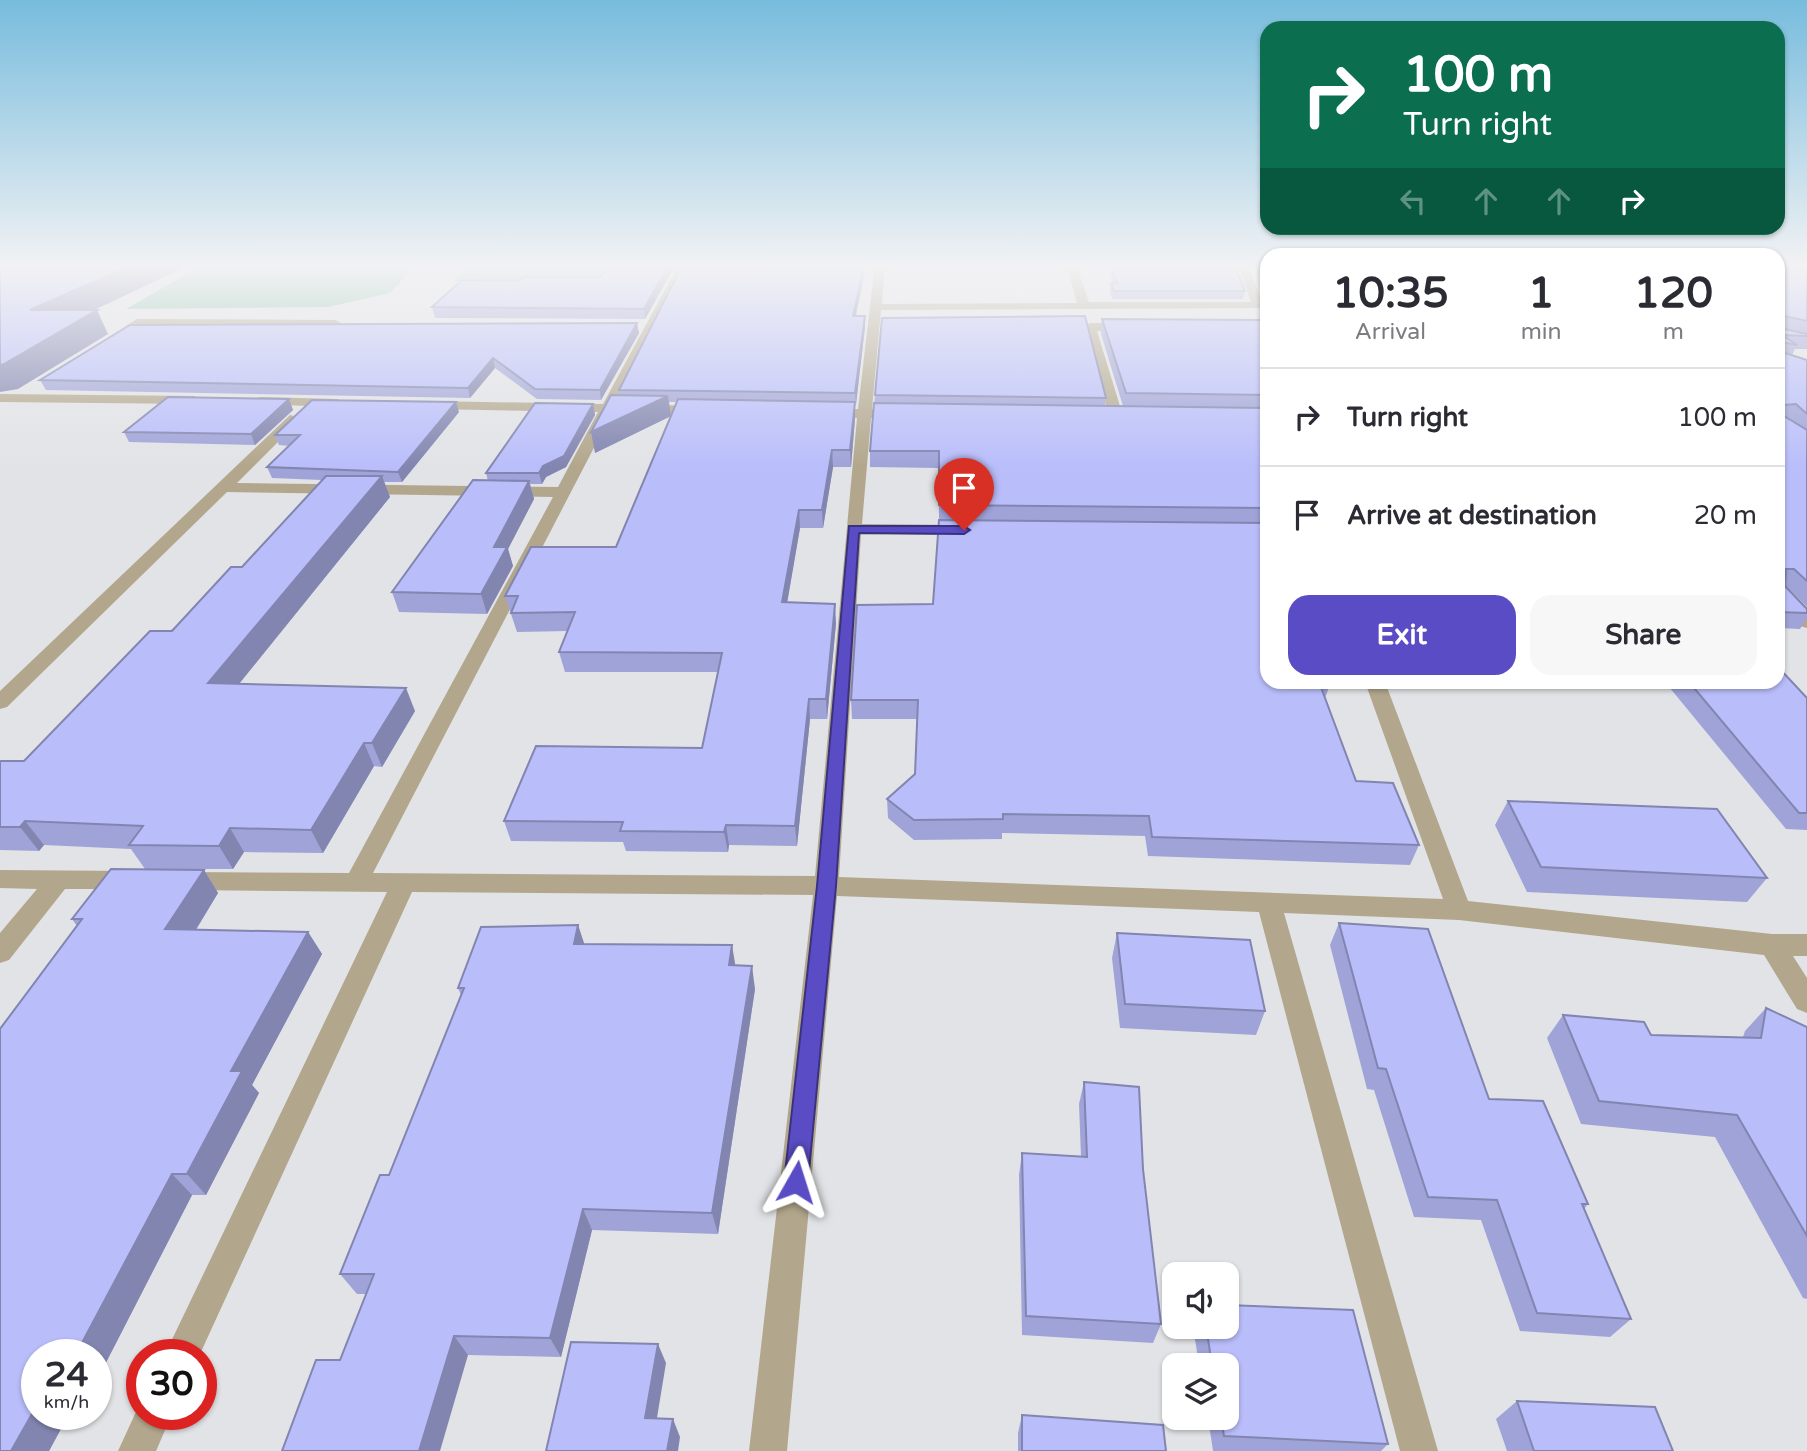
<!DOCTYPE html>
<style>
:root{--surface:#fff;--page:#f7f7f7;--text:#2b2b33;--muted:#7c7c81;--line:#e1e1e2;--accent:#5a4cc4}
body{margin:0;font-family:"Varela Round",sans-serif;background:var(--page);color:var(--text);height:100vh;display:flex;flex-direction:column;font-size:26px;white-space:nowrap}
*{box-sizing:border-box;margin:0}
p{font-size:23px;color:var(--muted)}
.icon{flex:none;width:38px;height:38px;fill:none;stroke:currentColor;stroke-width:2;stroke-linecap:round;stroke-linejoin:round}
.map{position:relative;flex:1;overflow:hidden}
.panel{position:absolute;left:1260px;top:248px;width:525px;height:441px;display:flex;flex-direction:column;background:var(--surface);border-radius:21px;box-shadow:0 2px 5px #0004}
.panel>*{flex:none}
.guide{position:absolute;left:1260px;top:21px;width:525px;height:214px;border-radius:21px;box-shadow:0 2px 5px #0004;background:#0b6e4f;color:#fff;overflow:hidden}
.fabs{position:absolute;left:1162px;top:1262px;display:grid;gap:14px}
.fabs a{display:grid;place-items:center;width:77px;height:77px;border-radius:14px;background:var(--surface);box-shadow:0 2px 5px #0004;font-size:35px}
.speed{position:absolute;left:21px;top:1339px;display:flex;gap:14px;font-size:35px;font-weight:700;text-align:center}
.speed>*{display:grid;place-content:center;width:91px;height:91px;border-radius:50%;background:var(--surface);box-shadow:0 2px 5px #0004;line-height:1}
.speed small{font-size:18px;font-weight:400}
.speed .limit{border:10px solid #d22;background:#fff;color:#111}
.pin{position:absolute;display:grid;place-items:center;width:60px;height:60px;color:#fff;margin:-72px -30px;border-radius:50% 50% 50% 0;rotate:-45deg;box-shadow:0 0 7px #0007}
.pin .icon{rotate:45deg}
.me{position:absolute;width:77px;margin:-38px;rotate:6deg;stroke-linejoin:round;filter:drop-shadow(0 0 5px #0008)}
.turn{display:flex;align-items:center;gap:24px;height:147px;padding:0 28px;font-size:32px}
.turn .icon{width:91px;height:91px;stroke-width:2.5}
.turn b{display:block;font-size:49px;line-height:60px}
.lanes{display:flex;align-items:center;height:66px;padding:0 28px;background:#0003;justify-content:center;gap:35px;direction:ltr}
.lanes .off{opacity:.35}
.eta{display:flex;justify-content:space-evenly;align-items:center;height:119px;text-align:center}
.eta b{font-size:42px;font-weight:700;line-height:49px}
.primary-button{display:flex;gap:14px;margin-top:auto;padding:14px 28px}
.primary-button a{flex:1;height:80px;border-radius:21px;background:var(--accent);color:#fff;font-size:28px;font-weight:700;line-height:80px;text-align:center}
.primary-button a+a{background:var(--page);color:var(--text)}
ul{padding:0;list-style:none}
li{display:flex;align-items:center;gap:21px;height:98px;padding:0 28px;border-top:2px solid var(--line)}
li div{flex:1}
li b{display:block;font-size:26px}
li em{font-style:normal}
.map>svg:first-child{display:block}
</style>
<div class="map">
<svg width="1807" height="1451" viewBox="0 0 1807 1451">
<rect width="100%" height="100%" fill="#e2e3e6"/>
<g fill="#82c19d">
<polygon points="204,264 417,264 390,293 328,307 126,309"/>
<polygon points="472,264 669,264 662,280 454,281"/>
</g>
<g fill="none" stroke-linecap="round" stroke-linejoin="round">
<g fill="#b2a78c" fill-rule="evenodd">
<polygon points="679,264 689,264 617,404 701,406 708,410 701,414 612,413 373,873 815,876 857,418 828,417 821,413 828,409 858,409 875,264 885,264 882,304 1077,303 1066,264 1076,264 1089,302 1251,302 1238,264 1248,264 1262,302 1267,302 1267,308 881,310 872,409 901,410 908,414 901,418 871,418 862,524 967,525 975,530 967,535 861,534 839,877 1443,899 1365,682 1385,682 1468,901 1772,934 1807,934 1807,956 1793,956 1807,978 1807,1013 1797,1009 1764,955 1459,920 1284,913 1438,1451 1400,1451 1259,912 837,896 787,1451 749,1451 813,895 412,892 200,1354 165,1354 387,892 184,890 175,888 172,881 175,874 184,872 349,873 553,497 227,492 7,707 0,709 0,691 290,415 302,418 237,483 558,487 598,412 429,409 422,405 429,401 603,404"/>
<polygon points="137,319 336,320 342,324 336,328 140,327 114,343 104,340"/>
<polygon points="1127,323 1131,324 1131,330 1097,331 1123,416 1116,420 1109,416 1084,327 1090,323"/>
<polygon points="0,394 194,396 201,400 194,404 0,402"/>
<polygon points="261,397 337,399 344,403 337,407 256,404 256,398"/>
<polygon points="1778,586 1784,587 1807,611 1807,628 1800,626 1778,602"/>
<polygon points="0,870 131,871 140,873 143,880 140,887 131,889 65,889 9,960 0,963 0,933 37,889 0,888"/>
<polygon points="141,1401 142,1414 172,1414 156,1451 118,1451"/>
</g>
</g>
<g fill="#9fa3d8">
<polygon points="676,264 645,319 435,318 432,307 519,281 600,277"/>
<polygon points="683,264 856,264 855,266 864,266 864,276 856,316 865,316 865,327 856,404 855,404 855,419 851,467 833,467 823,528 800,528 787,602 836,623 827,719 810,719 797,846 729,845 728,852 626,851 623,842 511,841 504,821 702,748 718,672 565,672 559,652 568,631 517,632 505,596 616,547 677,402 669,402 671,416 595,453 620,395 619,390"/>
<polygon points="1111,264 1234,264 1245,291 1243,299 1112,299 1110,292 1111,283 1112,283 1111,279"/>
<polygon points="1778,264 1807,264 1807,349 1795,349 1792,355 1807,360 1807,607 1785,585 1785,586 1807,613 1807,618 1800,629 1778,628"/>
<polygon points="1102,319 1267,330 1267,682 1331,682 1325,698 1356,781 1419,845 1410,865 1148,856 1145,836 1002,833 1002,839 914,840 888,818 887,799 915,774 917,719 852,719 851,700 933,604 939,522 939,468 870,467 870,451 875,395 1106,398 1105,406 1123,406 1101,334"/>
<polygon points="639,333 601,400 537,399 495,368 470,398 46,390 40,380"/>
<polygon points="289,399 293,410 255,445 129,442 124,432"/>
<polygon points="593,404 595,415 566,467 546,477 542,484 530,484 534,499 508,549 513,566 487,614 399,612 392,592 488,481 486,473"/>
<polygon points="459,412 402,482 384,482 390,497 239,684 415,711 382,767 374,766 323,853 244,852 233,869 145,869 131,849 44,845 39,851 0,850 0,762 24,761 242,567 322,480 272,478 267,467 290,446 279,445 275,435"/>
<polygon points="1665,682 1778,682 1807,698 1807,830 1786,829"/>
<polygon points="1508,801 1767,878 1747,902 1527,892 1495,825"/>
<polygon points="111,869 204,870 218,893 196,930 308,932 322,954 252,1085 259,1093 206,1195 192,1195 96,1382 96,1354 37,1354 37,1414 69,1414 49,1451 0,1451 0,1029 77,926 72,919"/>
<polygon points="1339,923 1489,1099 1588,1204 1584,1209 1631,1319 1610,1337 1520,1331 1481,1220 1414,1217 1374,1090 1367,1089 1330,945"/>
<polygon points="578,925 584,944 736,965 755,989 718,1234 592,1230 561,1357 468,1355 340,1360 366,1294 357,1294 340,1274 389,1175 461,995 458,988"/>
<polygon points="1117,933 1265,1011 1256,1035 1120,1028 1112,958"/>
<polygon points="1766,1008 1807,1027 1807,1299 1803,1298 1715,1137 1581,1124 1547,1038 1563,1015 1651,1035 1743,1037 1745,1031"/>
<polygon points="1084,1082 1143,1169 1161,1324 1153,1343 1022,1335 1019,1175 1022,1153 1081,1156 1079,1104"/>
<polygon points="1193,1326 1227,1326 1388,1444 1381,1451 1213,1451 1208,1418 1227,1418 1227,1365 1199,1365"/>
<polygon points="1517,1401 1673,1451 1507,1451 1496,1419"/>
<polygon points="1022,1415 1166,1451 1018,1451 1018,1433"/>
</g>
<g fill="#8285b0">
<polygon points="134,264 192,264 43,334 30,310"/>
<polygon points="669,264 676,264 645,319 644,309"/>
<polygon points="864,266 864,276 853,327 853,316"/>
<polygon points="97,310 108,334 18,389 0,392 0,365"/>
<polygon points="865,316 865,327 856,404 855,393"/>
<polygon points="637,323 639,333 601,400 600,390"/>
<polygon points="493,358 495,368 470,398 468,388"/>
<polygon points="668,396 671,416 595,453 591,432"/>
<polygon points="289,399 293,410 255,445 251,434"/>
<polygon points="456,402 459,412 402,482 398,472"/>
<polygon points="855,402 855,419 851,467 850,450"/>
<polygon points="593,404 595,415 566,467 546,477 542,484 539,473 543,466"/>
<polygon points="832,450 833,467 823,528 822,510"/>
<polygon points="382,476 390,497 221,706 208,683"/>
<polygon points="529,481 534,499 508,549 513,566 487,614 481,594 494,547"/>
<polygon points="799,510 800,528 784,621 782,602"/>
<polygon points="835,604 836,623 827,719 826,699"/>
<polygon points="406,688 415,711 382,767 372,743"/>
<polygon points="809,699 810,719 797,846 795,826"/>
<polygon points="364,743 374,766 323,853 311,830"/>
<polygon points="25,821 44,845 39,851 20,827"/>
<polygon points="726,825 729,845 728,852 724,832"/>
<polygon points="230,828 244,852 233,869 219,846"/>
<polygon points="204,870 218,893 182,952 165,929"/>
<polygon points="578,925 586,949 574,944"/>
<polygon points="308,932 322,954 252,1085 259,1093 206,1195 187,1174 231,1071"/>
<polygon points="732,945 736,969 729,965"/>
<polygon points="752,966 755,989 718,1234 712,1213"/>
<polygon points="172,1174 192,1195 96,1382 96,1354 76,1354"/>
<polygon points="583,1209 592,1230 561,1357 550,1338"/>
<polygon points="454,1336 468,1355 440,1451 419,1451"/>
<polygon points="658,1344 666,1363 654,1436 645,1418"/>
<polygon points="37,1405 37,1414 69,1414 49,1451 11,1451"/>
<polygon points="673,1419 680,1437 678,1451 667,1451"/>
</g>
<g fill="#b9befb" stroke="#8285b0" stroke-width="2">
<polygon points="8,264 134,264 30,310 97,310 4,364 0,365 0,267"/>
<polygon points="612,264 669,264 644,309 432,307 462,280 519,281 523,277 600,277"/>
<polygon points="683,264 852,264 851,266 864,266 853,316 865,316 855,393 619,390"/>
<polygon points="1112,264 1234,264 1245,291 1114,291 1111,283 1117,283 1112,271"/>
<polygon points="1778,264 1807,264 1807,321 1785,316 1782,319 1784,329 1807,334 1807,336 1782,335 1797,345 1783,342 1782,352 1807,360 1807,414 1796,404 1784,405 1784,416 1807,430 1807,581 1794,569 1786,569 1785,586 1807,609 1807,613 1778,612"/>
<polygon points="1085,316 1106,398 875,395 882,318"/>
<polygon points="1102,319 1261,320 1265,330 1267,330 1267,395 1126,393"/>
<polygon points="637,323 600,390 535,389 493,358 468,388 40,380 130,325"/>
<polygon points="611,395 668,396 591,432"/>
<polygon points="168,397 289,399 251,434 124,432"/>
<polygon points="678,399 855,402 850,450 832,450 822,510 799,510 782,602 835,604 826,699 809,699 795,826 726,825 724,832 620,831 623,822 504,821 536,746 702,748 722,653 559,652 575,612 511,613 518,596 505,596 531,547 616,547"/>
<polygon points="312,400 456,402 398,472 267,467 300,435 275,435"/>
<polygon points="535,403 593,404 564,456 543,466 539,473 486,473"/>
<polygon points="874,403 1267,408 1267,508 939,505 939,451 870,451"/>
<polygon points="326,476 382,476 208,683 406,688 372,743 364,743 311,830 230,828 219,846 129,845 143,826 25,821 20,827 0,827 0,762 1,761 24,761 150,631 172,631 231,567 242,567"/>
<polygon points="473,480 529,481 494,547 507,547 481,594 392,592"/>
<polygon points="939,520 1267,523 1267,682 1319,682 1356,781 1393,783 1419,845 1152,837 1149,816 1003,814 1003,819 914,820 887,799 915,774 918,700 851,700 857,605 933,604"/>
<polygon points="1778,667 1807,698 1807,813 1799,813 1689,682 1778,682"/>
<polygon points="1508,801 1717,809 1767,878 1541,867"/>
<polygon points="111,869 204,870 165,929 308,932 231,1071 242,1071 187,1174 172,1174 76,1354 37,1354 37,1405 11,1451 0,1451 0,1029 82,919 72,919"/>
<polygon points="1339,923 1428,929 1489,1099 1543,1101 1588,1204 1582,1204 1631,1319 1537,1313 1497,1200 1428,1197 1386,1069 1378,1068"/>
<polygon points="578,925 574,944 732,945 729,965 752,966 712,1213 583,1209 550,1338 454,1336 419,1451 282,1451 316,1360 340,1360 374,1274 340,1274 380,1175 389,1175 464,988 458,988 481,927"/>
<polygon points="1117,933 1250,940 1265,1011 1125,1004"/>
<polygon points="1766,1008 1807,1027 1807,1236 1737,1115 1599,1101 1563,1015 1644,1022 1651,1035 1761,1038"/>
<polygon points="1084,1082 1139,1087 1143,1169 1161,1324 1026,1316 1022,1153 1087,1157"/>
<polygon points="1227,1305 1353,1310 1388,1444 1224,1436 1221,1418 1227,1418 1227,1365 1212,1365 1206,1326 1227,1326"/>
<polygon points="571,1342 658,1344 645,1418 673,1419 667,1451 546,1451"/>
<polygon points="1517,1401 1655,1407 1673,1451 1534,1451"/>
<polygon points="1022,1415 1163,1425 1166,1451 1022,1451"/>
</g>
<linearGradient id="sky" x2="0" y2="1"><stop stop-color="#77bcdd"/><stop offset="0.57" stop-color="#f2f2f4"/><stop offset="1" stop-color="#f2f2f4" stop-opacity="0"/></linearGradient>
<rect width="1807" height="467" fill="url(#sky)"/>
<polygon fill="#5a4cc4" stroke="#3a317f" stroke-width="2" points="849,526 964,526 970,530 964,534 859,533 836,886 808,1182 804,1190 796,1194 787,1190 784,1182 817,886"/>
</svg>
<div class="fabs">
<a><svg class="icon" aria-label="sound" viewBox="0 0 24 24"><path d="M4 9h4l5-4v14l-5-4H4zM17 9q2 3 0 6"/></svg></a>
<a><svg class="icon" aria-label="layers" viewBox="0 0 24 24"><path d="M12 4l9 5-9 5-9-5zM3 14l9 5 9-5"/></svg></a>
</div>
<div class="speed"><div>24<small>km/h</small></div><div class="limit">30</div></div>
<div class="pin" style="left:964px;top:530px;background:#d93025"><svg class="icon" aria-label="arrive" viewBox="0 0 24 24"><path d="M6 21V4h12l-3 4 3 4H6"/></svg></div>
<svg class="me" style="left:796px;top:1182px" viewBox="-20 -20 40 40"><path d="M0-17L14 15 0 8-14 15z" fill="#5a4cc4" stroke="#fff" stroke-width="4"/></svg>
<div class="guide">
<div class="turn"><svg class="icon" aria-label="right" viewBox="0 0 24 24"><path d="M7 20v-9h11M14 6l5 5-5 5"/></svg><div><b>100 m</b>Turn right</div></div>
<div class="lanes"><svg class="icon off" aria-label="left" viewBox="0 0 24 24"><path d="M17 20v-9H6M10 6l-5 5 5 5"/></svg><svg class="icon off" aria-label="ahead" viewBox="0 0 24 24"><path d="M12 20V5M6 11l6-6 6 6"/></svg><svg class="icon off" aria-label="ahead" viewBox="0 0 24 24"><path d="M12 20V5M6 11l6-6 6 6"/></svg><svg class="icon" aria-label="right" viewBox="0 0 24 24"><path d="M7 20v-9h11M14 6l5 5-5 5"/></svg></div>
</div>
<section class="panel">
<div class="eta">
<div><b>10:35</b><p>Arrival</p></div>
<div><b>1</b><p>min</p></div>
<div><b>120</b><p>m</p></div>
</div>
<ul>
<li><svg class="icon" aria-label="right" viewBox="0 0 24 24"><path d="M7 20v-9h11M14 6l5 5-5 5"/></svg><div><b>Turn right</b></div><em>100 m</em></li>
<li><svg class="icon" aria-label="arrive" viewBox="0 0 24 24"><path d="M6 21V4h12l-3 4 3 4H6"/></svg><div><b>Arrive at destination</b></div><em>20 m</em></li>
</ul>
<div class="primary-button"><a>Exit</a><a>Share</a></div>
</section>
</div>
